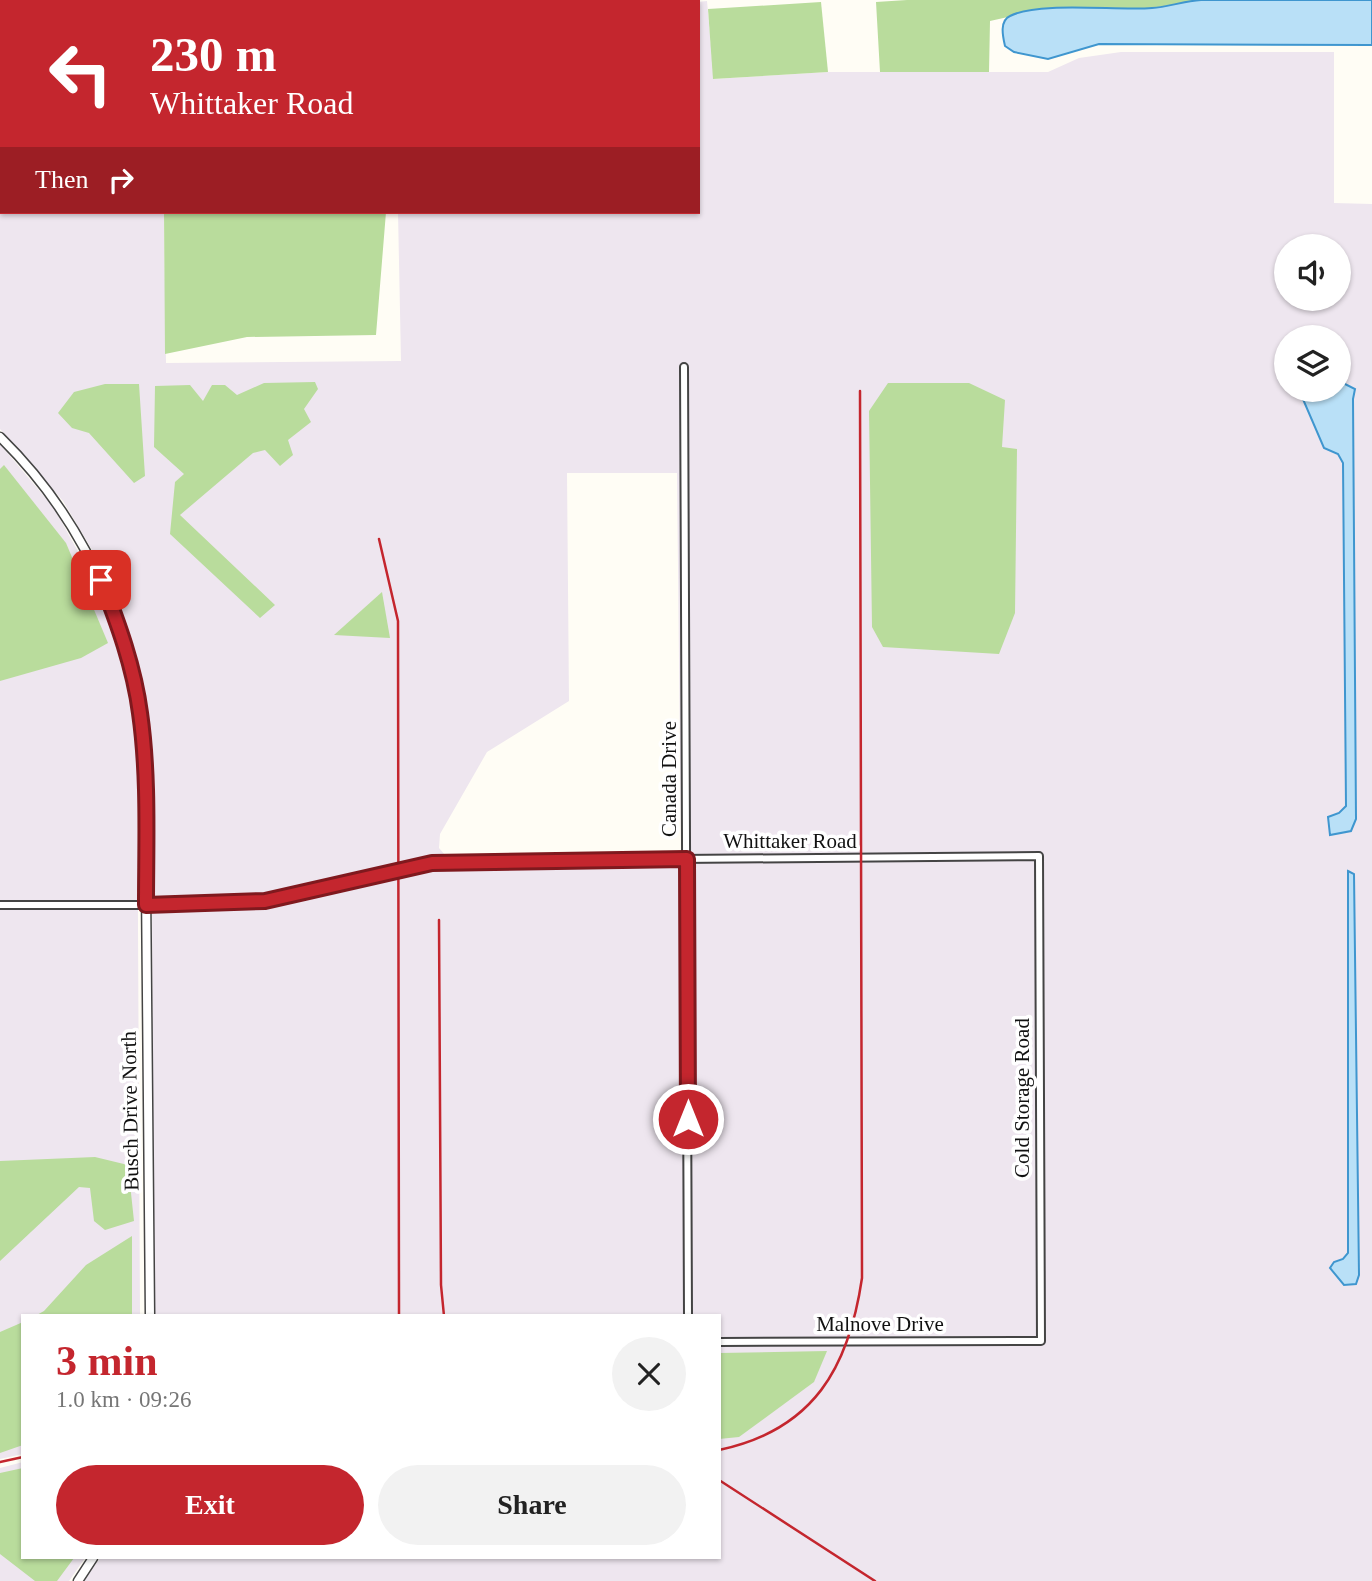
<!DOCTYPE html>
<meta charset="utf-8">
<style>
:root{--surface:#fff;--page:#f2f2f2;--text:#222;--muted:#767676;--accent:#c4262e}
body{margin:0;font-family:"Times New Roman",serif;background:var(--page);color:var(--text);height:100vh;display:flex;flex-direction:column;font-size:26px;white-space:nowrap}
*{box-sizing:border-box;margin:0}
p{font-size:23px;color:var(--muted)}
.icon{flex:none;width:38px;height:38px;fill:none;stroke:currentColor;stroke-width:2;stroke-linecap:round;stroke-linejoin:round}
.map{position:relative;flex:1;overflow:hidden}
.details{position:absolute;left:21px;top:1314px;width:700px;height:245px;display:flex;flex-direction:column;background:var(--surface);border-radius:0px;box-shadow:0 2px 5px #0004}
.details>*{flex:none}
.guide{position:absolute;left:0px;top:0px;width:700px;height:214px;box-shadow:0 2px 5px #0004;background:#c4262e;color:#fff;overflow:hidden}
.fabs{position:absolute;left:1274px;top:234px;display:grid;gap:14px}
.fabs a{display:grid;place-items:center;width:77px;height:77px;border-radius:50%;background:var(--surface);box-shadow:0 2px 5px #0004;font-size:35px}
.pin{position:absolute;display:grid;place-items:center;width:60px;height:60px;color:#fff;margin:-30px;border-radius:14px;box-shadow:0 4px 10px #0006}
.me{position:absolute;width:77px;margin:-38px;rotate:0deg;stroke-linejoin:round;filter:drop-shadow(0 0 5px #0008)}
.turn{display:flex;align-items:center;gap:24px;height:147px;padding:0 35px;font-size:32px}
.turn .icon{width:91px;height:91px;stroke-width:2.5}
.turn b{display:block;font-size:49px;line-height:60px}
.then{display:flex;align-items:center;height:66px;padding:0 35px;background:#0003;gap:14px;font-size:26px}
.round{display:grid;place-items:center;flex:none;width:74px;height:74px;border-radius:37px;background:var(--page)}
.overview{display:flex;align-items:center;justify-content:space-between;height:119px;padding:0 35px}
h1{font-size:42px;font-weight:700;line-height:52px;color:var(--accent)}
.cta{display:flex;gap:14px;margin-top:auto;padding:14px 35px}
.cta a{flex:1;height:80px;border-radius:42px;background:var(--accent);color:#fff;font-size:28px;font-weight:700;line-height:80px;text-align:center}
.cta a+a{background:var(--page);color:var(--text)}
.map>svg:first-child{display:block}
</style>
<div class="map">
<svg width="1372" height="1581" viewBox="0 0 1372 1581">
<rect width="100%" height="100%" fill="#fffdf5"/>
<g fill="#eee6ef" fill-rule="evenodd">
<path d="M707,1l7,78 114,-7h220l31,-14 42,-6h213v151l38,1v1377h-1288l16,-23h619v-242h-566l-1,-417 -5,-184 -16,-72 -27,-73 -41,-69 -63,-72v-286l2,69h162l2,151 235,-2 -3,-149h300v-210zM1286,247h53v52h-53zM1286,338h53v52h-53zM567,473h110l4,379 -236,3 -6,-7 1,-14 47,-82 82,-51z"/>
<polygon points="0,444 54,508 86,566 111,622 130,682 137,731 140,1316 23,1316 23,1454 0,1459"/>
<polygon points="23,1462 23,1558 85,1558 69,1581 0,1581 0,1468"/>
</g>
<g fill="#b9dc9c">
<polygon points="907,0 1201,0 1152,8 1035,11 990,21 989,72 880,72 876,2"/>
<polygon points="821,2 828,72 713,79 708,9"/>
<polygon points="164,212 386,212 376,335 247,337 165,354"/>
<polygon points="315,382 318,389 304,409 311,422 288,440 293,455 280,466 265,450 253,453 180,515 275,605 260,618 170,534 175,482 184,474 154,447 155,386 190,385 203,401 212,385 225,385 237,395 264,383"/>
<polygon points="888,383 969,383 1005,400 1002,447 1017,449 1015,613 999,654 883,647 872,627 869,411"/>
<polygon points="105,384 139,384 145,476 134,483 89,433 72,428 58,413 74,392"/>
<polygon points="4,465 66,543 108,643 81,658 0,681 0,469"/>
<polygon points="382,592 390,638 334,635"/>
<polygon points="95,1157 128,1165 134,1221 105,1230 94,1221 90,1188 79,1187 0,1261 0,1161"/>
<polygon points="132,1236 132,1316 35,1316 44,1311 86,1265"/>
<polygon points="23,1322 23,1445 0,1453 0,1332"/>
<polygon points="827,1351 814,1382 739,1437 719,1439 719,1353"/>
<polygon points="23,1468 23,1558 74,1558 57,1581 35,1581 0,1554 0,1473"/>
</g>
<g fill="#b9e0f7" stroke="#3f96cf" stroke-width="2">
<path d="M1201,0h171v45l-273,-1 -51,15 -34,-7 -9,-6c-2,-9 -6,-25 5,-30 30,-15 107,-5 142,-8 16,-1 32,-7 49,-8z"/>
<polygon points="1343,383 1355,389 1353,399 1356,819 1351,831 1330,835 1328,817 1339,813 1346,806 1343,463 1338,454 1324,448 1299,390 1339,390 1339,384"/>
<polygon points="1348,871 1354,874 1359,1275 1356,1284 1344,1285 1330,1268 1334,1262 1343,1259 1348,1253"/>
</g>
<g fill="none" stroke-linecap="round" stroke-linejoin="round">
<g stroke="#444" stroke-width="10">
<g id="minor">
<polyline points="96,0 96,2"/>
<polyline points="106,0 106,2"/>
<polyline points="657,2 681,0"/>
<polyline points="0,48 2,48"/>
<polyline points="684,367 688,1316"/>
<polyline points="0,905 146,905 265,901 304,894 399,868 460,861 1039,856 1041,1341 719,1342"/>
</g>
</g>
<g stroke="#444" stroke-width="11">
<g id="tertiary">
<path d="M0,437c93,91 141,213 145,341l5,538"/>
<polyline points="78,1581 93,1558"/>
</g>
</g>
<use href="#minor" stroke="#fff" stroke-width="6"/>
<use href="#tertiary" stroke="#fff" stroke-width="8"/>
<g stroke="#c4262e" stroke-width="2.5">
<polyline points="379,539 398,621 399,1316"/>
<polyline points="439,920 441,1285 444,1316"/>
<path d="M719,1450c95,-20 130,-83 143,-172l-2,-887"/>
<polyline points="0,1462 23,1457"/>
<polyline points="719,1480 875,1581"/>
</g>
</g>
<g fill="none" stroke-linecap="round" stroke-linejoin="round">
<g stroke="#7f191e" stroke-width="18">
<path id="route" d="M101,580c17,43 33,87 39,133 9,63 6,129 6,192l119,-4 167,-38 255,-4 1,260"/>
</g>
<use href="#route" stroke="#c4262e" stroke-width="12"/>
</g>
<g text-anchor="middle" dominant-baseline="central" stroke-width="7" stroke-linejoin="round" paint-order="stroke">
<g font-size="21" fill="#111" stroke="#fff">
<text transform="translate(669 779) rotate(-90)">Canada Drive</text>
<text x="790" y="841">Whittaker Road</text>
<text transform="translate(1022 1098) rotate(-90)">Cold Storage Road</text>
<text transform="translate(130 1111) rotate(-91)">Busch Drive North</text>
<text x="880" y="1324">Malnove Drive</text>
</g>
</g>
</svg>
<div class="fabs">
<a><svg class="icon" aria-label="sound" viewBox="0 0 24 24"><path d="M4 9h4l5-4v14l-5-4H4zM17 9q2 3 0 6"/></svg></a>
<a><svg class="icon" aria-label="layers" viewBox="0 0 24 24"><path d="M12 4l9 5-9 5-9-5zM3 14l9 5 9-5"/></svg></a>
</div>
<div class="pin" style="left:101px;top:580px;background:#d93025"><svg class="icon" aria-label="arrive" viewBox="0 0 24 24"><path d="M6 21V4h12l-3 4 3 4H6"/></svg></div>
<svg class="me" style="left:688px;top:1119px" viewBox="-20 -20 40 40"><circle r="17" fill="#c4262e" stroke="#fff" stroke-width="3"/><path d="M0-11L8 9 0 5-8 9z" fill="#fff"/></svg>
<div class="guide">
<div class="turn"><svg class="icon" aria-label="left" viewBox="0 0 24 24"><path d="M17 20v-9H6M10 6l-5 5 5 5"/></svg><div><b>230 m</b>Whittaker Road</div></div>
<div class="then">Then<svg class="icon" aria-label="right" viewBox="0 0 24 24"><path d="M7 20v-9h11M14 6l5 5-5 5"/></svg></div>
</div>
<section class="details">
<div class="overview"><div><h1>3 min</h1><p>1.0 km · 09:26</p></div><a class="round"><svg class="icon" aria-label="close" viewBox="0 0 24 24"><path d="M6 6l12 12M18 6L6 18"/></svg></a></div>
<div class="cta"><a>Exit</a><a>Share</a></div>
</section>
</div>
